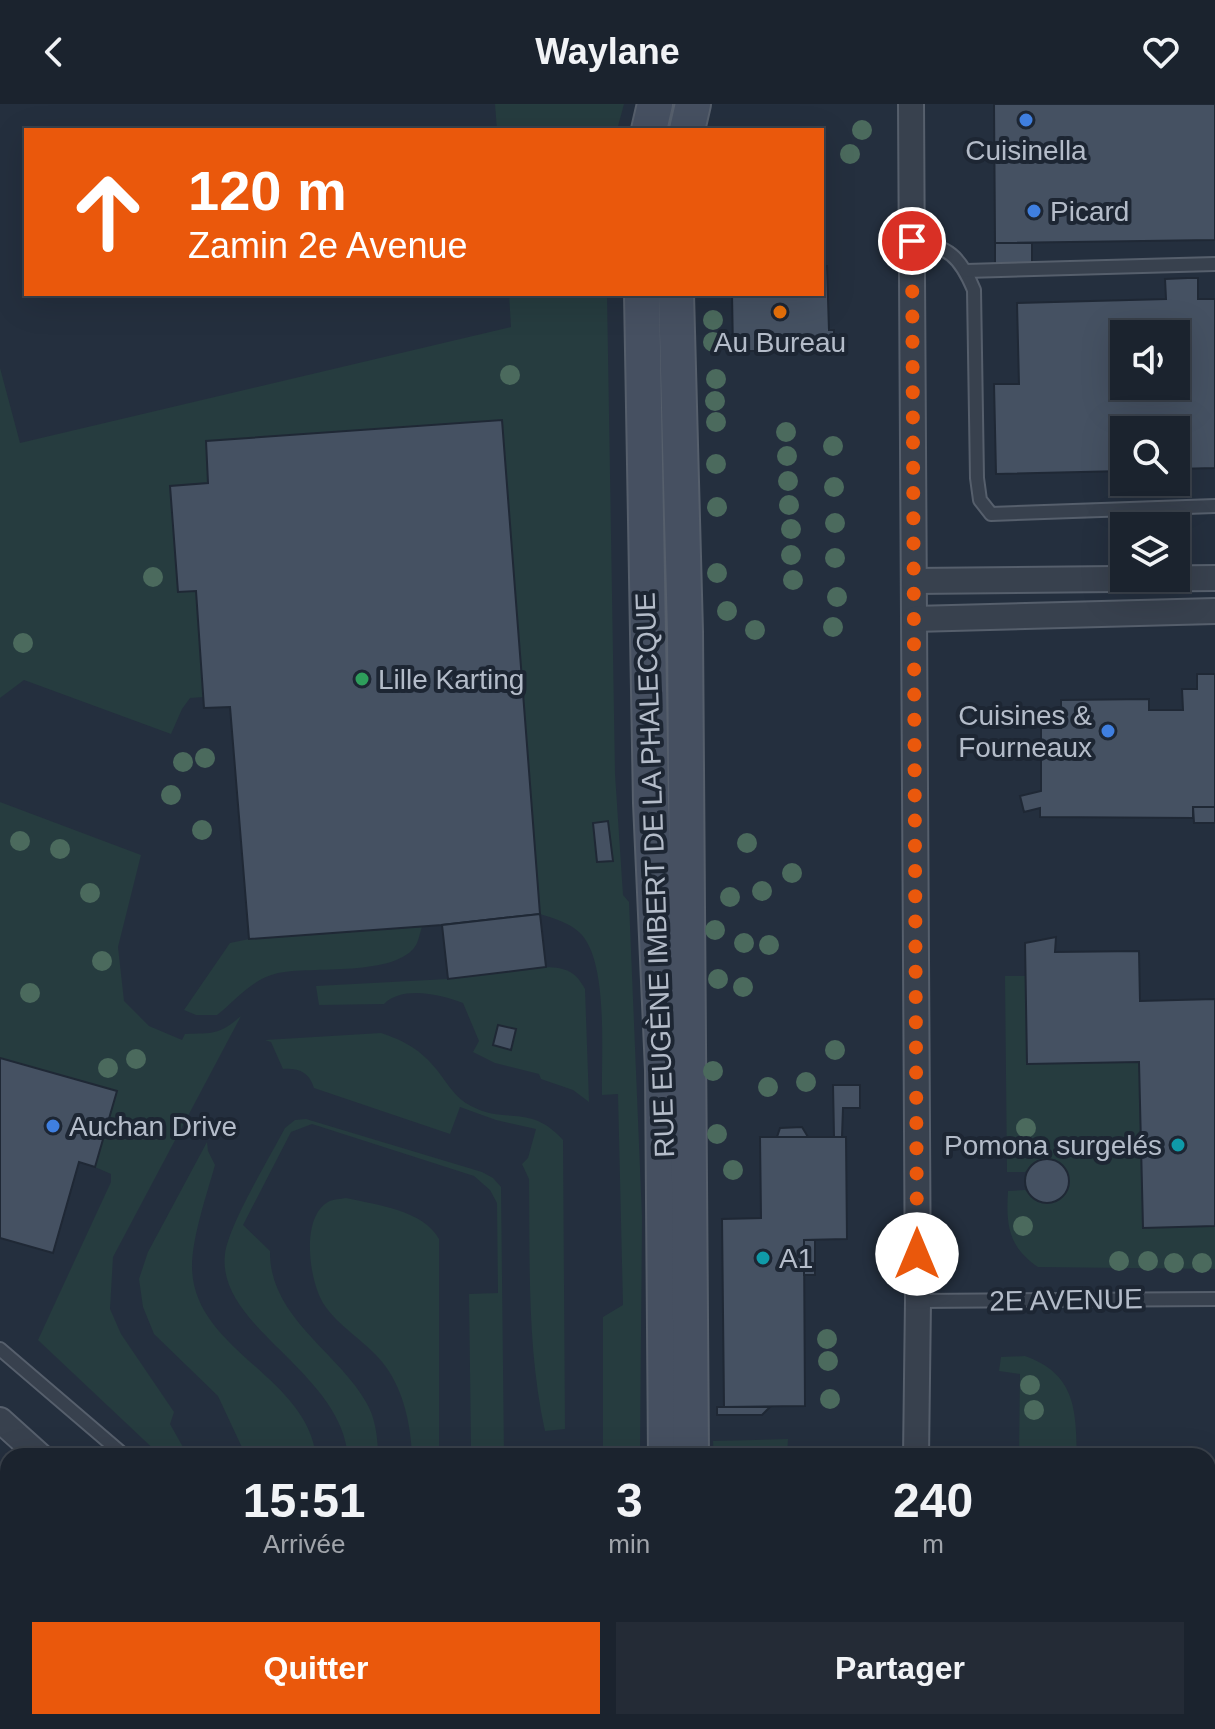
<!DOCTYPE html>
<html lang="fr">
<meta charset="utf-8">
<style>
:root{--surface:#1b232e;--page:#242b36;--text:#f1f3f6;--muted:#a0a4aa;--line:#39404a;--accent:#ea580c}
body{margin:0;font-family:Helvetica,sans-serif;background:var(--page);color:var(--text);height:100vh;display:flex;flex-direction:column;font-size:30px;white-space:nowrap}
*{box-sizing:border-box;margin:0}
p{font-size:26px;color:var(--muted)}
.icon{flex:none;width:44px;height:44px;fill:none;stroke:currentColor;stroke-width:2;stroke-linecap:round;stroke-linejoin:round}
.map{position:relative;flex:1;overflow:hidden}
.panel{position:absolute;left:0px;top:1344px;width:1216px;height:282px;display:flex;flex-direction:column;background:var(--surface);border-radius:24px 24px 0 0;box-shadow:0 8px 32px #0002,0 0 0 2px var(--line)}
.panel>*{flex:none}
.guide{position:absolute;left:24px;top:24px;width:800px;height:168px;border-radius:0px;box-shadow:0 8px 32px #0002,0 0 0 2px var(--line);background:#ea580c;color:#fff;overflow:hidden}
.buttons{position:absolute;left:1110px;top:216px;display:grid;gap:16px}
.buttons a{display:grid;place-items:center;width:80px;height:80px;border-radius:0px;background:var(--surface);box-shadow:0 8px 32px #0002,0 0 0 2px var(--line);font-size:40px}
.pin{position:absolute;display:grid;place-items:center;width:68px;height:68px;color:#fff;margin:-34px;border:4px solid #fff;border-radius:50%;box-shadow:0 2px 8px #0007}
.me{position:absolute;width:88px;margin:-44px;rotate:0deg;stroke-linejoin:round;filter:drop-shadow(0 0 6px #0008)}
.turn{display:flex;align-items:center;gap:28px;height:168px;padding:0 32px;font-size:36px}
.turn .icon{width:104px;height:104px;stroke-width:2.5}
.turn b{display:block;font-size:56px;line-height:68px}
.eta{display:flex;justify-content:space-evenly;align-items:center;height:136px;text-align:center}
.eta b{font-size:48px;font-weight:700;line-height:56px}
.cta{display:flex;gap:16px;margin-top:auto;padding:16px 32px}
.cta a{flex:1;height:92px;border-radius:0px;background:var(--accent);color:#fff;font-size:32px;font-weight:700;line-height:92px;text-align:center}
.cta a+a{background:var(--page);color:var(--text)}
header{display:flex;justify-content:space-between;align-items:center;height:104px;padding:0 32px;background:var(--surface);font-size:36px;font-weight:700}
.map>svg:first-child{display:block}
</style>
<header><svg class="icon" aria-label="back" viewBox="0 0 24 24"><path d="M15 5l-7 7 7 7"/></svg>Waylane<svg class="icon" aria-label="heart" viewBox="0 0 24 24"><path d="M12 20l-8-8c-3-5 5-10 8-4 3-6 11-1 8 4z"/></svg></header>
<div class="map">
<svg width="1215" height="1625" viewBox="0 0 1215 1625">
<rect width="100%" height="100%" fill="#242f3e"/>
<g fill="#263c3f">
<polygon points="495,0 624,0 617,26 497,26"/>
<path d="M509,190h98l8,480 8,121 6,7 13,315 -2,239h-37v-139l20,-12 -5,-211 -16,1c-1,-41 7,-136 -23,-163 -11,-10 -27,-14 -39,-18l-38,-493 -296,20 2,42 -38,3 26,105 8,106 -14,1 -8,11 -11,25 -147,-54 -24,18v-330l20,75 491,-116z"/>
<path d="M0,698l141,53 -23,92 6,54 25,25 33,14 3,-6c28,-1 34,1 56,-18l-128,241 -3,52 11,25 53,78 -4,12 18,32h-27l-123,-116 73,-158v-8l-16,-7 22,-76 -117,-33z"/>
<path d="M422,823c-2,5 -3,13 -6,18 -19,32 -105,21 -138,28 -26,6 -41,26 -61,42h-21l-12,-5 46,-67 19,-4z"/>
<path d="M546,863c21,1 29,4 39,22l4,113 -16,-12 -32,-11 -2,-5 -44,-11 -22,-11 6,-11 -16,-38c-21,-8 -60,-18 -79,1l-65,1 -3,-19 132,-7z"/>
<path d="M1005,872h20l2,88 112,-2 4,166 72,-2v43l-177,-2c-30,-20 -32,-43 -30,-76l17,-1 13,12h17l13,-12v-18l-13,-13 -18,1 -12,12h-18z"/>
<path d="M381,929c24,8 40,17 56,37 11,14 18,28 34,36 35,19 59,-3 92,34l2,289 -20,2c-18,-82 -15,-167 -16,-252l-7,-15 6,-6 8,-29 -40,-9 -36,-13 -10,27 -136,-46c-5,-16 -15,-20 -31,-19l-12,-27 -6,-2z"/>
<path d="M306,1015l176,53 11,6 8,9 3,269h-32l-1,-10 -2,-152 29,-1 -1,-90 -7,-13 -16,-14 -162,-52 -21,8 -48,93 27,26c-1,66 67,100 96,151 9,15 11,32 12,48l-30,6c-8,-86 -132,-129 -123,-202 4,-30 45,-97 60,-126l10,-8z"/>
<path d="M207,1038l1,9 7,14c-8,29 -23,72 -23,102 1,83 114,108 124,189h-70l-28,-60 -64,-62 -11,-27 -4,-28 9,-27z"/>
<path d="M346,1094c31,7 77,12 93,41v217h-27c-1,-30 -8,-64 -26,-89 -16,-23 -45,-38 -61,-61 -16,-23 -25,-88 3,-104 5,-3 13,-3 18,-4z"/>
<path d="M1025,1252c50,18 51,52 52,100h-78l20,-2 1,-80 -21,-3 2,-14z"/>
<polygon points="788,1335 787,1352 714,1352 713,1337"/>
<polygon points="0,1469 8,1472 8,1618 285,1618 292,1625 0,1625"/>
</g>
<g fill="#455162" stroke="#1f2835" stroke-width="2" fill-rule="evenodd">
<polygon points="994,0 1215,0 1215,136 995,139"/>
<polygon points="995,139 1032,139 1032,159 995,160"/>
<polygon points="822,162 827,162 829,226 834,226 834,247 733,247 732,190 822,190"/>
<path d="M1188,174h10v21h17v169l-39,1v-39h-52v41l-128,3 -2,-90h25l-2,-81 149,-4 -1,-20zM1124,230h52v52h-52z"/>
<polygon points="502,316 540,810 442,821 249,835 230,603 204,604 196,487 178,488 170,382 208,379 206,337"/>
<polygon points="1197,570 1215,570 1215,703 1193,703 1193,714 1040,713 1040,704 1024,708 1020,692 1041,687 1041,624 1061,624 1061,596 1149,595 1149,606 1183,606 1182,585 1197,585"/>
<polygon points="1193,703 1215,703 1215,719 1194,719"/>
<polygon points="608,717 613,757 597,758 593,719"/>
<polygon points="540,810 546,863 448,875 442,821"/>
<polygon points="1056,833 1055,848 1139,847 1140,897 1215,895 1215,1122 1143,1124 1139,958 1027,960 1025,839"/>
<polygon points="498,921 516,925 511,946 493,941"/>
<polygon points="0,954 117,987 95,1063 79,1058 53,1149 0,1134"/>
<polygon points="833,981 860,981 860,1004 843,1004 842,1033 834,1033"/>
<polygon points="802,1023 808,1033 777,1033 780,1024"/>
<polygon points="760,1033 846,1033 847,1135 804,1136 805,1302 724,1303 722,1115 761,1114"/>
<circle cx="1047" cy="1077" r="22"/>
<rect x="804" y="1136" width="11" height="35"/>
<polygon points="717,1303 770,1303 762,1311 717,1311"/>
<polygon points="1208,1572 1215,1572 1215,1625 995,1625 995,1618 1208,1618"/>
</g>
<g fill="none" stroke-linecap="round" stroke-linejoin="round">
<g stroke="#565f6c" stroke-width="16">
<g id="lane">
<path d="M912,137c36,5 48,15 62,49l3,188 3,22 11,14 224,-8"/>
<polyline points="966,167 1215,160"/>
<polyline points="918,1197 1215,1195"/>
<polyline points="0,1245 125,1352"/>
<polyline points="1208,1447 1215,1447"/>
</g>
</g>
<g stroke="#565f6c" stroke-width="28">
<g id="street">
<polyline points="911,0 918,1197 916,1352"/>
<polyline points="914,477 1215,474"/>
<polyline points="914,515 1215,507"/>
<polyline points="0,1316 40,1352"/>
<polyline points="328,1618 336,1625"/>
<polyline points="360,1618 372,1625"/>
<polyline points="913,1625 913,1618"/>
</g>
</g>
<g stroke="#565f6c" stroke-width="38">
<g id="secondary">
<polyline points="649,26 655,0"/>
<polyline points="687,26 693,0"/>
<polyline points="642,190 651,699 663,966 666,1352"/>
<polyline points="676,190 685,528 691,1352"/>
<polyline points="590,1625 596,1618"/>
<polyline points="632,1625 635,1618"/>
</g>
</g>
<g stroke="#44595c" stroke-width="5" stroke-dasharray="6 6" stroke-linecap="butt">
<polyline points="0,1374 8,1381"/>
<polyline points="276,1618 283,1625"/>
<polyline points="486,1625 537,1618"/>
</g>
<use href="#lane" stroke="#38414e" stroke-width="12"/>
<use href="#street" stroke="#38414e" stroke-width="24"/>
<use href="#secondary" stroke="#465061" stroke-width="34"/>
</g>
<g fill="#4b6a5d">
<circle cx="862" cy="26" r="10"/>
<circle cx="850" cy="50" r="10"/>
<circle cx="713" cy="216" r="10"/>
<circle cx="713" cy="238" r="10"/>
<circle cx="510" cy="271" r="10"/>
<circle cx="716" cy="275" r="10"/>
<circle cx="715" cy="297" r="10"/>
<circle cx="716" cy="318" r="10"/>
<circle cx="786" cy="328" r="10"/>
<circle cx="833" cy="342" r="10"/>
<circle cx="787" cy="352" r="10"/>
<circle cx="716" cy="360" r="10"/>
<circle cx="788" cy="377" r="10"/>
<circle cx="834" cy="383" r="10"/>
<circle cx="789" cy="401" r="10"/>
<circle cx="717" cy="403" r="10"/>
<circle cx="835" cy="419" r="10"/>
<circle cx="791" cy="425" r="10"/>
<circle cx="791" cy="451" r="10"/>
<circle cx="835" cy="454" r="10"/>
<circle cx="717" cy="469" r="10"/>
<circle cx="153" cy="473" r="10"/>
<circle cx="793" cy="476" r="10"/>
<circle cx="837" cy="493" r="10"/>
<circle cx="727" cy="507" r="10"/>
<circle cx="833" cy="523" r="10"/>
<circle cx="755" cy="526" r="10"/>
<circle cx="23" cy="539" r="10"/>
<circle cx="205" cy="654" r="10"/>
<circle cx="183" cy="658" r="10"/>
<circle cx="171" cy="691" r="10"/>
<circle cx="202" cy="726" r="10"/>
<circle cx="20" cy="737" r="10"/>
<circle cx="747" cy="739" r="10"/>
<circle cx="60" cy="745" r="10"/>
<circle cx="792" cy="769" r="10"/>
<circle cx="762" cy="787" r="10"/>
<circle cx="90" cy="789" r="10"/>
<circle cx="730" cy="793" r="10"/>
<circle cx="715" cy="826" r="10"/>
<circle cx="744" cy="839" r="10"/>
<circle cx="769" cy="841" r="10"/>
<circle cx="102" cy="857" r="10"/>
<circle cx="718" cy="875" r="10"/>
<circle cx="743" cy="883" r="10"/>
<circle cx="30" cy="889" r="10"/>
<circle cx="835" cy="946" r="10"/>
<circle cx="136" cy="955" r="10"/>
<circle cx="108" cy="964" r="10"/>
<circle cx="713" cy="967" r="10"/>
<circle cx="806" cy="978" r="10"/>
<circle cx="768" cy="983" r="10"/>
<circle cx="1026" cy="1024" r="10"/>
<circle cx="717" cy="1030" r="10"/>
<circle cx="733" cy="1066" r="10"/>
<circle cx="1023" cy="1122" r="10"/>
<circle cx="1119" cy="1157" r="10"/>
<circle cx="1148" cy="1157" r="10"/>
<circle cx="1174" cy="1159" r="10"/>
<circle cx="1202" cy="1159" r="10"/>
<circle cx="827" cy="1235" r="10"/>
<circle cx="828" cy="1257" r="10"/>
<circle cx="1030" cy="1281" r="10"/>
<circle cx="830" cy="1295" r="10"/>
<circle cx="1034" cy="1306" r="10"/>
</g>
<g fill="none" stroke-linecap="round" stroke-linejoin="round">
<polyline stroke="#ea580c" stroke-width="14" stroke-dasharray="0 25.2" points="912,137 917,1150"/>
</g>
<g fill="#3f7fe0" stroke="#1d2633" stroke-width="3">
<circle cx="1026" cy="16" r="8"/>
<circle cx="1034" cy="107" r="8"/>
<circle cx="1108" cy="627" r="8"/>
<circle cx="53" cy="1022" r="8"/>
</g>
<circle fill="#e8710a" stroke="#1d2633" stroke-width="3" cx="780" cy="208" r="8"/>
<circle fill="#2e9e5b" stroke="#1d2633" stroke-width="3" cx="362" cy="575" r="8"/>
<g fill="#0f9aa8" stroke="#1d2633" stroke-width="3">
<circle cx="1178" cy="1041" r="8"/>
<circle cx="763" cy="1154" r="8"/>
</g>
<g text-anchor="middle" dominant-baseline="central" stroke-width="8" stroke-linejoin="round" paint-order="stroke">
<g font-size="28" fill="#b4bcc9" stroke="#1d2633" text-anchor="start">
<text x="1026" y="46" text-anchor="middle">Cuisinella</text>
<text x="1050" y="107">Picard</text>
<text x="780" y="238" text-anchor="middle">Au Bureau</text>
<text x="378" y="575">Lille Karting</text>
<text x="1092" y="611" text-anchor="end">Cuisines &amp;<tspan x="1092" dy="32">Fourneaux</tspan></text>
<text x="69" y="1022">Auchan Drive</text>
<text x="1162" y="1041" text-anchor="end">Pomona surgelés</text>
<text x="779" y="1154">A1</text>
</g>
<g font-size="28" fill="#b4bcc9" stroke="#1d2633">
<text transform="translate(655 771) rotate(-92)">RUE EUGÈNE IMBERT DE LA PHALECQUE</text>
<text transform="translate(1066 1196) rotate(-1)">2E AVENUE</text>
</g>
</g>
</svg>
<div class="buttons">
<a><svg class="icon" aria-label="sound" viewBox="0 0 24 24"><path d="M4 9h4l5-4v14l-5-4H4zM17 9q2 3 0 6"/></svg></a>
<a><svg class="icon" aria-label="search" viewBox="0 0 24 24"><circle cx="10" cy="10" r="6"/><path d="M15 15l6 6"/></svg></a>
<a><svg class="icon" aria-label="layers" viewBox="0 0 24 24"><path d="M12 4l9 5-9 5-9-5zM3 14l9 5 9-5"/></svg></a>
</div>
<div class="pin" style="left:912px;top:137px;background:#d93025"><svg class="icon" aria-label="arrive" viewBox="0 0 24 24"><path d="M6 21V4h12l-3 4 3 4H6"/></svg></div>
<svg class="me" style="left:917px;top:1150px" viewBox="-20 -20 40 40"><circle r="19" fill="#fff"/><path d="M0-13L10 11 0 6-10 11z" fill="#ea580c"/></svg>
<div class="guide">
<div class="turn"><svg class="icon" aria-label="ahead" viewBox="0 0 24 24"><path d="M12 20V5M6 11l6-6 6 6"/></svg><div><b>120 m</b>Zamin 2e Avenue</div></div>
</div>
<section class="panel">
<div class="eta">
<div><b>15:51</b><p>Arrivée</p></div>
<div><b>3</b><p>min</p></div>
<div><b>240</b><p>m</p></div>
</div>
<div class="cta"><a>Quitter</a><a>Partager</a></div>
</section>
</div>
